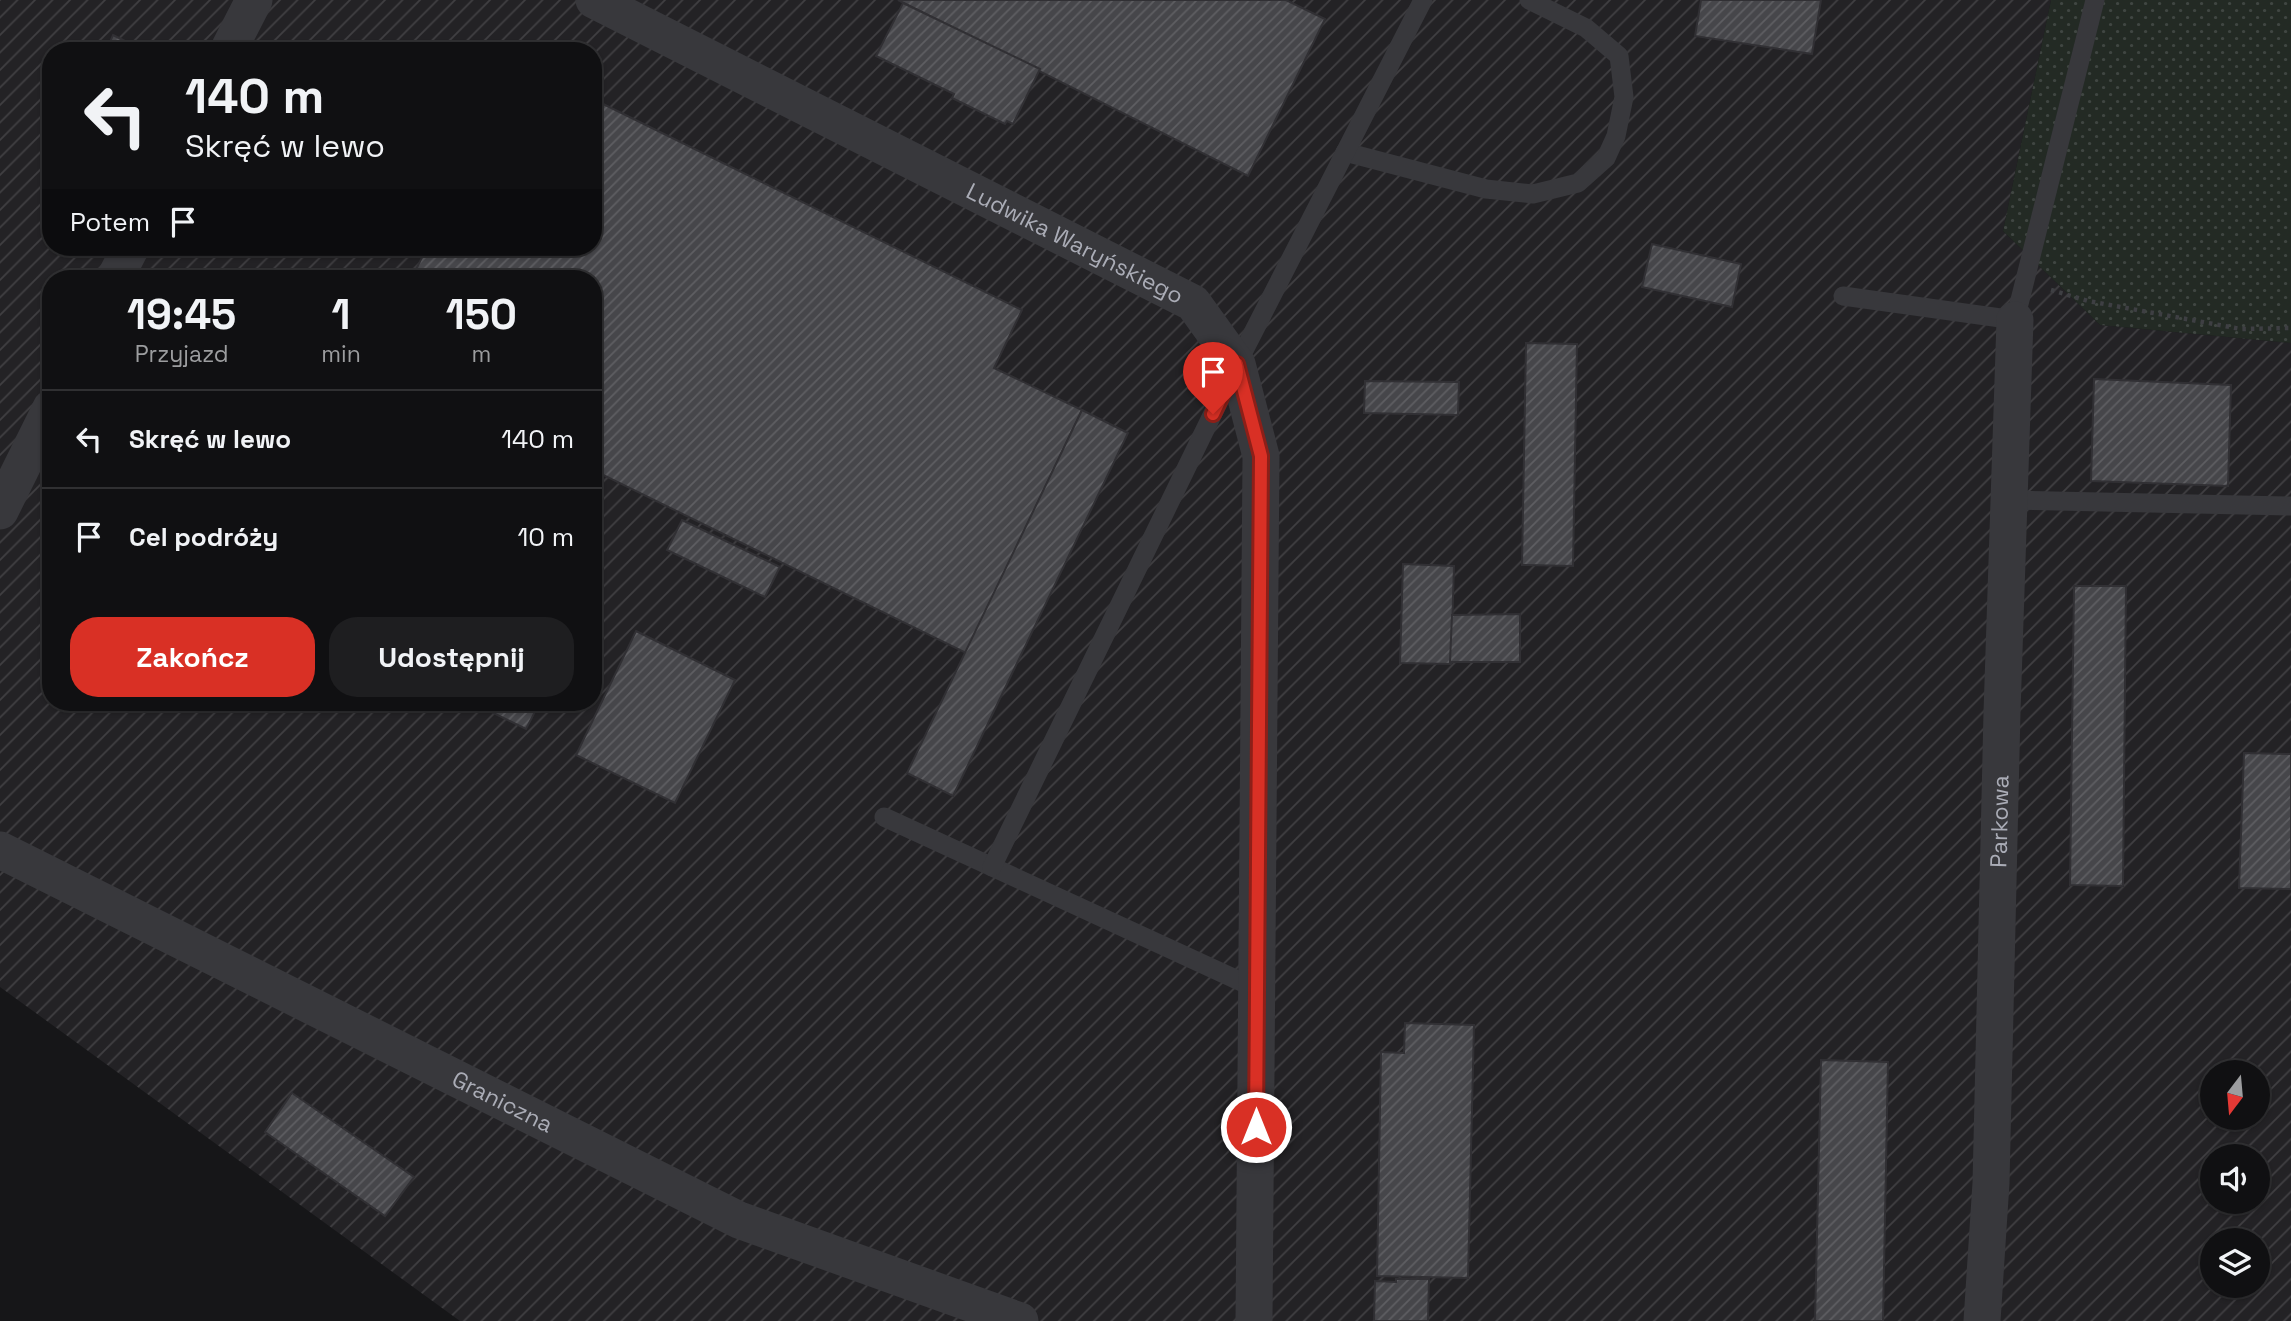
<!DOCTYPE html>
<html lang="pl">
<meta charset="utf-8">
<style>
:root{--surface:#101012;--page:#1e1e20;--text:#f1f3f6;--muted:#9c9d9f;--line:#303032;--accent:#d93025}
body{margin:0;font-family:"Space Grotesk",sans-serif;background:var(--page);color:var(--text);height:100vh;display:flex;flex-direction:column;font-size:26px;white-space:nowrap}
*{box-sizing:border-box;margin:0}
p{font-size:23px;color:var(--muted)}
.icon{flex:none;width:38px;height:38px;fill:none;stroke:currentColor;stroke-width:2;stroke-linecap:round;stroke-linejoin:round}
.map{position:relative;flex:1;overflow:hidden}
.details{position:absolute;left:42px;top:270px;width:560px;height:441px;display:flex;flex-direction:column;background:var(--surface);border-radius:28px;box-shadow:0 2px 5px #0004,0 0 0 2px var(--line)}
.details>*{flex:none}
.hud{position:absolute;left:42px;top:42px;width:560px;height:214px;border-radius:28px;box-shadow:0 2px 5px #0004,0 0 0 2px var(--line);background:#101012;color:var(--text);overflow:hidden}
.needle{width:46px;rotate:196deg}
.tools{position:absolute;left:2200px;top:1060px;display:grid;gap:14px}
.tools a{display:grid;place-items:center;width:70px;height:70px;border-radius:50%;background:var(--surface);box-shadow:0 2px 5px #0004,0 0 0 2px var(--line);font-size:35px}
.pin{position:absolute;display:grid;place-items:center;width:60px;height:60px;color:#fff;margin:-72px -30px;border-radius:50% 50% 50% 0;rotate:-45deg;box-shadow:0 0 7px #0007}
.pin .icon{rotate:45deg}
.me{position:absolute;width:77px;margin:-38px;rotate:0deg;stroke-linejoin:round;filter:drop-shadow(0 0 5px #0008)}
.turn{display:flex;align-items:center;gap:24px;height:147px;padding:0 28px;font-size:32px}
.turn .icon{width:91px;height:91px;stroke-width:2.5}
.turn b{display:block;font-size:49px;line-height:60px}
.then{display:flex;align-items:center;height:66px;padding:0 28px;background:#0003;gap:14px;font-size:26px}
.eta{display:flex;justify-content:space-evenly;align-items:center;height:119px;text-align:center}
.eta b{font-size:42px;font-weight:800;line-height:49px}
.action{display:flex;gap:14px;margin-top:auto;padding:14px 28px}
.action a{flex:1;height:80px;border-radius:28px;background:var(--accent);color:#fff;font-size:28px;font-weight:800;line-height:80px;text-align:center}
.action a+a{background:var(--page);color:var(--text)}
ul{padding:0;list-style:none}
li{display:flex;align-items:center;gap:21px;height:98px;padding:0 28px;border-top:2px solid var(--line)}
li div{flex:1}
li b{display:block;font-size:26px}
li em{font-style:normal}
.map>svg:first-child{display:block}
</style>
<div class="map">
<svg width="2291" height="1321" viewBox="0 0 2291 1321">
<defs>
<pattern id="industrial-furrows" width="10" height="10" patternUnits="userSpaceOnUse" patternTransform="scale(1.75)"><rect width="10" height="10" fill="#232225"/><path d="M-1 1l2-2M0 10L10 0M9 11l2-2" fill="none" stroke="#403f42"/></pattern>
<pattern id="grass-dots" width="8" height="8" patternUnits="userSpaceOnUse" patternTransform="scale(1.75)"><rect width="8" height="8" fill="#232a24"/><path d="M2 2h.1M6 6h.1" fill="none" stroke="#404642" stroke-width="1.8" stroke-linecap="round"/></pattern>
<pattern id="building-hatch" width="6" height="6" patternUnits="userSpaceOnUse" patternTransform="scale(1.75)"><rect width="6" height="6" fill="#46464a"/><path d="M-1 1l2-2M0 6l6-6M5 7l2-2" fill="none" stroke="#5e5e62"/></pattern>
</defs>
<rect width="100%" height="100%" fill="#161618"/>
<path fill="url(#industrial-furrows)" fill-rule="evenodd" d="M0,0h2051l-48,231 97,94 191,18v978h-1831l-460,-334zM51,51h542v196h-542zM51,278h542v424h-542zM2212,1073h46v45h-46zM2212,1157h46v45h-46zM2212,1241h46v45h-46z"/>
<polygon fill="url(#grass-dots)" points="2051,0 2291,0 2291,343 2100,325 2003,231"/>
<g fill="url(#building-hatch)" stroke="#313034" stroke-width="2">
<polygon points="898,0 1286,0 1325,19 1248,176"/>
<polygon points="1701,0 1821,0 1812,54 1695,36"/>
<polygon points="903,3 1040,69 1013,124 1007,121 1005,124 952,98 954,94 876,56"/>
<polygon points="113,35 145,51 106,51"/>
<polygon points="593,99 1022,310 994,368 1082,410 966,653 593,470 593,278 412,278 427,247 593,247"/>
<polygon points="1652,244 1741,264 1732,307 1642,287"/>
<polygon points="1526,343 1577,344 1573,566 1522,565"/>
<polygon points="2094,379 2231,385 2228,486 2091,481"/>
<polygon points="1365,381 1459,382 1458,415 1364,413"/>
<polygon points="1082,410 1128,433 953,796 907,773"/>
<polygon points="682,520 780,567 765,597 667,550"/>
<polygon points="1403,564 1454,566 1451,664 1400,663"/>
<polygon points="2074,586 2126,586 2123,886 2070,885"/>
<polygon points="1520,614 1520,662 1450,662 1452,615"/>
<polygon points="636,631 735,680 675,803 576,755"/>
<polygon points="471,702 540,702 526,729"/>
<polygon points="2244,753 2291,754 2291,889 2239,888"/>
<polygon points="1405,1023 1474,1025 1468,1278 1377,1276 1381,1052 1404,1053"/>
<polygon points="1821,1060 1888,1062 1883,1321 1815,1321"/>
<polygon points="292,1093 414,1177 385,1216 265,1132"/>
<polygon points="1396,1279 1429,1279 1428,1321 1374,1321 1375,1281 1396,1282"/>
</g>
<g fill="none" stroke-linecap="round" stroke-linejoin="round">
<polyline stroke="#3e3f43" stroke-width="4.5" stroke-dasharray="3.5 5" stroke-linecap="butt" points="2051,290 2088,301 2241,329 2291,328"/>
<g stroke="#38383c" stroke-width="19">
<polyline points="1345,152 1486,189 1533,194 1578,183 1606,158 1616,136 1624,97 1619,56 1586,28 1529,0"/>
<polyline points="1843,296 2015,320 2095,0"/>
<polyline points="2010,500 2291,506"/>
<polyline points="884,817 1257,989"/>
<polyline points="992,867 1237,364 1423,0"/>
</g>
<g stroke="#38383c" stroke-width="37">
<path id="s1" d="M594,0l599,303 44,61 24,92 -7,865"/>
<polyline points="228,51 254,0"/>
<polyline points="115,278 131,247"/>
<polyline points="0,511 51,408"/>
<path id="s2" d="M0,850l739,370 281,101"/>
<path id="s3" d="M1982,1321l9,-138 11,-471 13,-392"/>
</g>
</g>
<g fill="none" stroke-linecap="round" stroke-linejoin="round">
<g stroke="#8d1f18" stroke-width="18">
<polyline id="route" points="1213,414 1237,364 1261,456 1256,1127"/>
</g>
<use href="#route" stroke="#d93025" stroke-width="12"/>
</g>
<g text-anchor="middle" dominant-baseline="central" stroke-width="7" stroke-linejoin="round" paint-order="stroke">
<g font-size="23" fill="#aaacb6" stroke="#111113">
<text stroke="none"><textPath href="#s1" startOffset="539">Ludwika Waryńskiego</textPath></text>
<text stroke="none"><textPath href="#s3" startOffset="500">Parkowa</textPath></text>
<text stroke="none"><textPath href="#s2" startOffset="562">Graniczna</textPath></text>
</g>
</g>
</svg>
<div class="tools">
<a><svg class="needle" viewBox="-14 -14 28 28"><path d="M0-13l5 13h-10z" fill="#e53935"/><path d="M0 13l5-13h-10z" fill="#9c9d9f"/></svg></a>
<a><svg class="icon" aria-label="sound" viewBox="0 0 24 24"><path d="M4 9h4l5-4v14l-5-4H4zM17 9q2 3 0 6"/></svg></a>
<a><svg class="icon" aria-label="layers" viewBox="0 0 24 24"><path d="M12 4l9 5-9 5-9-5zM3 14l9 5 9-5"/></svg></a>
</div>
<div class="pin" style="left:1213px;top:414px;background:#d93025"><svg class="icon" aria-label="arrive" viewBox="0 0 24 24"><path d="M6 21V4h12l-3 4 3 4H6"/></svg></div>
<svg class="me" style="left:1256px;top:1127px" viewBox="-20 -20 40 40"><circle r="17" fill="#d93025" stroke="#fff" stroke-width="3"/><path d="M0-11L8 9 0 5-8 9z" fill="#fff"/></svg>
<div class="hud">
<div class="turn"><svg class="icon" aria-label="left" viewBox="0 0 24 24"><path d="M17 20v-9H6M10 6l-5 5 5 5"/></svg><div><b>140 m</b>Skręć w lewo</div></div>
<div class="then">Potem<svg class="icon" aria-label="arrive" viewBox="0 0 24 24"><path d="M6 21V4h12l-3 4 3 4H6"/></svg></div>
</div>
<section class="details">
<div class="eta">
<div><b>19:45</b><p>Przyjazd</p></div>
<div><b>1</b><p>min</p></div>
<div><b>150</b><p>m</p></div>
</div>
<ul>
<li><svg class="icon" aria-label="left" viewBox="0 0 24 24"><path d="M17 20v-9H6M10 6l-5 5 5 5"/></svg><div><b>Skręć w lewo</b></div><em>140 m</em></li>
<li><svg class="icon" aria-label="arrive" viewBox="0 0 24 24"><path d="M6 21V4h12l-3 4 3 4H6"/></svg><div><b>Cel podróży</b></div><em>10 m</em></li>
</ul>
<div class="action"><a>Zakończ</a><a>Udostępnij</a></div>
</section>
</div>
